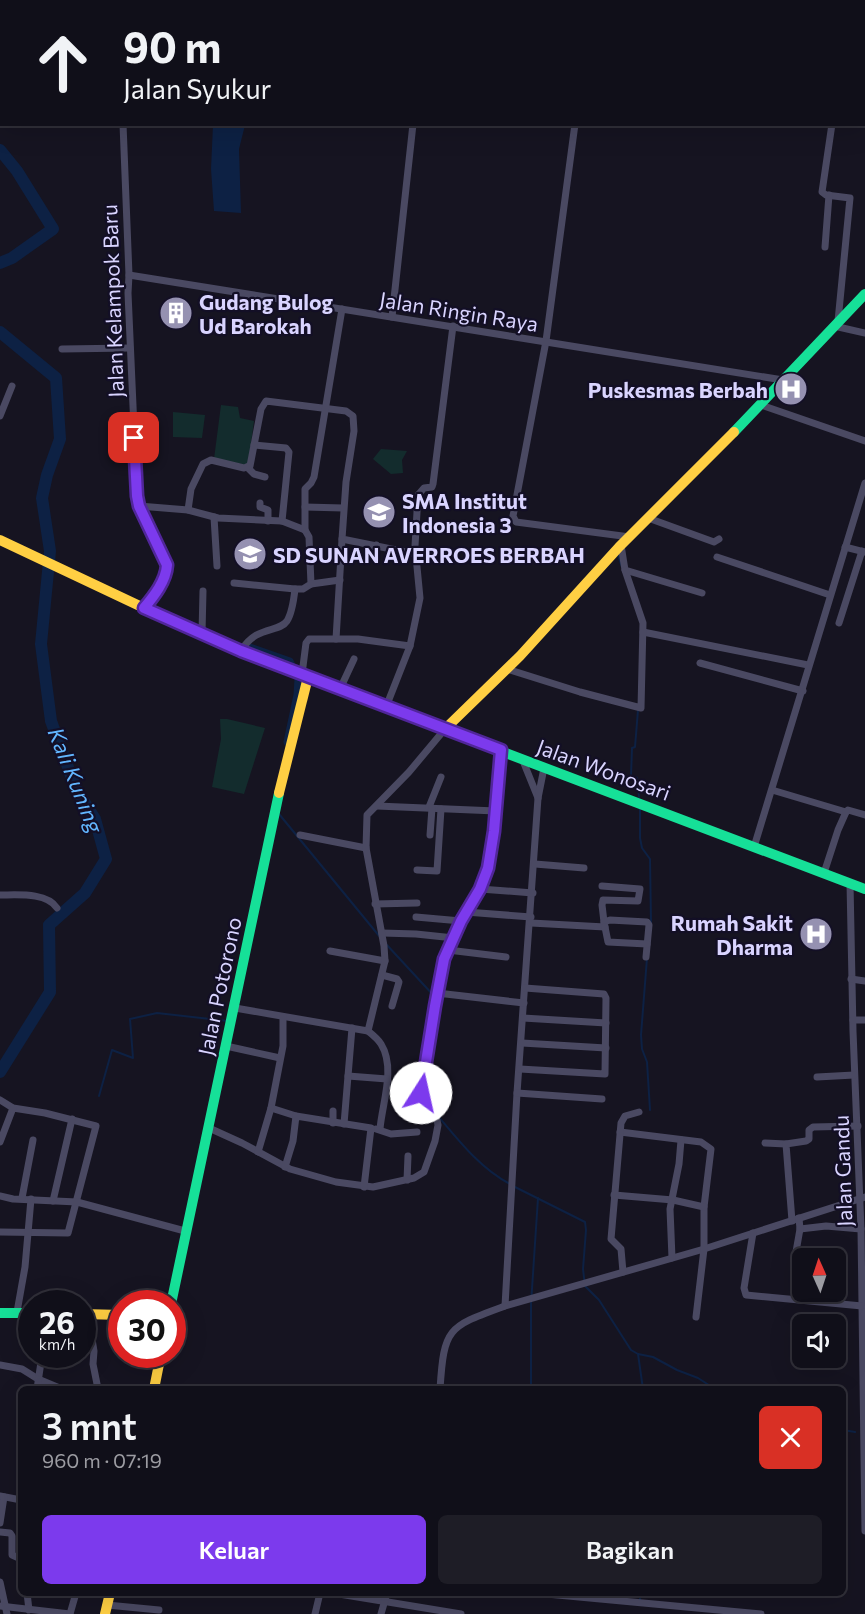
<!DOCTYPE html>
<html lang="id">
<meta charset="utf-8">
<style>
:root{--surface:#100f19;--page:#1e1d26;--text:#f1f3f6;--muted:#9c9ca2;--line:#302f38;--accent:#7c3aed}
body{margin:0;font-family:Commissioner,sans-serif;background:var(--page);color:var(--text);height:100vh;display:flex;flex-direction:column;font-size:22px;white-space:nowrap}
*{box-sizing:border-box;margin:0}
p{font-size:20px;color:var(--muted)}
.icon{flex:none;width:33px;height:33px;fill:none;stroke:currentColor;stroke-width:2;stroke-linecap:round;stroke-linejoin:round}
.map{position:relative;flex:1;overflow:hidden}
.details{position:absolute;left:18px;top:1386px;width:828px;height:210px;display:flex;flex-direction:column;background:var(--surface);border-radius:9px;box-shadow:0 6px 24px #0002,0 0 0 2px var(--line)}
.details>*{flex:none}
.guide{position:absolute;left:0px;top:0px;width:866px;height:126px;box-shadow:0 6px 24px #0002,0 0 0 2px var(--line);background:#100f19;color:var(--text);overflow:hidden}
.needle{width:39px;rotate:357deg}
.tools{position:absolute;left:792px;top:1248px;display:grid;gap:12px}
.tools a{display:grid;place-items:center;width:54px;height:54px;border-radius:9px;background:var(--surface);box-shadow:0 6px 24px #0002,0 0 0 2px var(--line);font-size:30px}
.speed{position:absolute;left:18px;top:1290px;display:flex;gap:12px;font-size:30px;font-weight:700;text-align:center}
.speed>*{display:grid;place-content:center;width:78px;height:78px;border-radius:50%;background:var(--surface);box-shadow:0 6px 24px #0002,0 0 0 2px var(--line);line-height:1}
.speed small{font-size:15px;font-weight:400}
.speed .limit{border:9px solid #d22;background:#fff;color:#111}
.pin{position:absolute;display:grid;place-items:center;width:51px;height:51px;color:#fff;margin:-26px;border-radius:12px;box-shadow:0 3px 9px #0006}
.me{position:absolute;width:66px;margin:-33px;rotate:10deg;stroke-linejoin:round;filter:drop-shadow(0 0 4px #0008)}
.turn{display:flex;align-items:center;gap:21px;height:126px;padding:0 24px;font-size:27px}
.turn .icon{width:78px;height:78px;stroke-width:2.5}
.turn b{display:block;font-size:42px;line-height:51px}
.round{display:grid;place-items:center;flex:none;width:63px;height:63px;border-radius:9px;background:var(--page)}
.headline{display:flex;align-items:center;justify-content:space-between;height:102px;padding:0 24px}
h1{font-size:36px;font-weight:600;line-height:45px}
.cta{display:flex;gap:12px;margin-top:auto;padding:12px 24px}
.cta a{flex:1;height:69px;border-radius:9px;background:var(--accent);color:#fff;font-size:24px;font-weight:600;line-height:69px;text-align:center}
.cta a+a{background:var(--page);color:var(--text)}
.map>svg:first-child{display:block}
</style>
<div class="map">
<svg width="865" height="1614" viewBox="0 0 865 1614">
<rect width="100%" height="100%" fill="#161421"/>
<g fill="#132c2d">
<polygon points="221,405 238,407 240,418 254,421 248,465 214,459"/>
<polygon points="173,412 205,415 202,438 173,437"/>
<polygon points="381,449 407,451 402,460 403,473 391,474 373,459"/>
<polygon points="220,719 227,719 265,728 244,794 212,787 221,739"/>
</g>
<polygon fill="#0d2144" points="213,125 245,125 239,149 241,213 214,211 211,169"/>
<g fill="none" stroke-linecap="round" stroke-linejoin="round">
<g stroke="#0d2144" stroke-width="2">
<polyline points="439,0 446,2"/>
<polyline points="618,555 622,567"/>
<polyline points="638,710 635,747 632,748 631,776 637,778 639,797"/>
<polyline points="640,809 640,838 642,848 650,859 651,923"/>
<polyline points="279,814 380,937"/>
<polyline points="386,944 435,997"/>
<polyline points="647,958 641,1035 642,1049 647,1062 650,1110"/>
<polyline points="99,1096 112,1050 133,1058 130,1019 157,1013 228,1021"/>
<polyline points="429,1105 426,1097 438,1001"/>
<path d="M438,1116c21,25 43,53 72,68"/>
<polyline points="515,1187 585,1222 586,1230 583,1269 585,1286 599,1300 631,1350 638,1354 653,1357 677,1370 698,1378 715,1389"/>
<polyline points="638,1354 643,1389"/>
<polyline points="531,1389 531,1304 538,1198"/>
<polyline points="843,1430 855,1432"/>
<polyline points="640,1600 640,1593"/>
</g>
<polyline stroke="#0d2144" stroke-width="7" points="250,647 290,661 298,679 297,695 287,742"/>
<g stroke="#0d2144" stroke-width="12">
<polyline points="0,150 17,171 53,229 12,258 0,263"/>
<polyline points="0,332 56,378 60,439 47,475 42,498 50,551 41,644 51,721 76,789 95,819 106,859 85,893 49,925 50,992 0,1072"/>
</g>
<g stroke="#4a4962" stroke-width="7">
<polyline points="120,0 120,2"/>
<polyline points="412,0 418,2"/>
<polyline points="424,0 424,2"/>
<polyline points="546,2 546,0"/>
<polyline points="820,2 820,0"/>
<polyline points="864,100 865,100"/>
<path d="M123,124l6,151 -1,18 9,203 2,10 28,59c-1,16 -13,31 -23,43"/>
<polyline points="473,124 483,124"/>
<polyline points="575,124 546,341 513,516 516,522 630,537"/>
<polyline points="832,124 822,192 826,195 850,198 838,321"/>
<polyline points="825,247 829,195"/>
<polyline points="129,275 783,380"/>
<polyline points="392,317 413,124"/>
<polyline points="834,326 865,333"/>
<polyline points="62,349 130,348"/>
<polyline points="761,405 865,441"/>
<polyline points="0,416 12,386"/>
<polyline points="254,445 286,448 289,452 282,521"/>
<polyline points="247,467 254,474 265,477"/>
<polyline points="260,503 260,507 268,510 268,521"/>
<path d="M139,506l49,4 30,8 64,3 23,9 4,7 2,47 -8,5h-8c-1,9 -3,24 -8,32 -8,12 -31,4 -46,30"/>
<polyline points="305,507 343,508"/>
<polyline points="188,510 191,489 203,464 211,460 244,468 250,466 261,409 266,401 346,411 353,416 354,431 346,482 342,539 416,554"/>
<polyline points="214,517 217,566"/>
<polyline points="648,518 714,542 719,539"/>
<polyline points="305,530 305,489 311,483 314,477 342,309"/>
<polyline points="621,545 625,570 702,593"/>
<polyline points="845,547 865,552"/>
<polyline points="373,556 376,545"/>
<polyline points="717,557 830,595"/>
<polyline points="234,583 295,589"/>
<polyline points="311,584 340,580"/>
<polyline points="839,623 862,551"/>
<polyline points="643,632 808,665"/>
<polyline points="202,633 203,591"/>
<polyline points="336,639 342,539"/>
<polyline points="700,663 803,691"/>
<polyline points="507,669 580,692 641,708 643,623 625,570"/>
<polyline points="302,674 306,643 309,639 358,639 410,646 420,598 415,546 418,495 424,488 432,487 433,484 453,326"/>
<polyline points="340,689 354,659"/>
<polyline points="386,707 410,646"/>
<polyline points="523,761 538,798"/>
<polyline points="544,768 538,798 517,1093 505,1306 704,1249 865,1197"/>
<polyline points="772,790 846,812 848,810 865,815"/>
<polyline points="377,806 496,811"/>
<polyline points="429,807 441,777"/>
<polyline points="300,835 366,848"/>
<polyline points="430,835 432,808"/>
<polyline points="754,847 865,483"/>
<polyline points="535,864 584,868"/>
<polyline points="417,870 437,871 441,809"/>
<polyline points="824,873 838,830 846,812"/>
<polyline points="850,883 853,1031 861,1229 865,1531"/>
<polyline points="602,886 640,889 638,901 603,900 602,905 604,922"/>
<polyline points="480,889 533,893"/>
<path d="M0,895c17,0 47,-3 57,13"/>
<polyline points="375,904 417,903"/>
<polyline points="466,912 531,917"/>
<polyline points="416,917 461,921"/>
<polyline points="531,923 605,927 604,922 610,920 647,922 649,925 646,957"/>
<polyline points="605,927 608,942 647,944"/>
<polyline points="382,933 416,934 454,938"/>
<polyline points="448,950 506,957"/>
<polyline points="330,951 385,961"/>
<polyline points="382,975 397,979 399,982 392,1006"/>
<polyline points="851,979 865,981"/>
<polyline points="437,993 524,1003"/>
<polyline points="235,1008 368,1031 385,961 384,946 366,848 367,815 409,772 445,729"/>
<polyline points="283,1017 283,1046 271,1108 296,1116"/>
<polyline points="523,1018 606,1023"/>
<polyline points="853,1020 865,1020"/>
<path d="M368,1031c5,4 10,8 13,13 15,24 1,60 -1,85"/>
<polyline points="522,1043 606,1048"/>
<polyline points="226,1046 280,1058"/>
<polyline points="520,1069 605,1074 606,998 604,994 525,988"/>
<polyline points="348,1076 387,1079"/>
<polyline points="817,1077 854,1075"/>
<polyline points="517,1093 602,1099"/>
<polyline points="0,1100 13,1108 45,1113 96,1126 68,1233 0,1232"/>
<polyline points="333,1123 333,1111"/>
<polyline points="344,1124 352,1028"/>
<polyline points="209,1128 242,1143 290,1169 336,1182 373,1187 414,1178 424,1172 435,1141 438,1125 437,1120 422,1100 421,1093 434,1006 444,959 466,912 480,889 488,868 494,831 501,750"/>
<polyline points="376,1129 391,1134 417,1132"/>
<polyline points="620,1132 701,1142 711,1149 704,1207 704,1249 696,1317"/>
<polyline points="0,1142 13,1108"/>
<polyline points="765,1143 786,1144"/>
<polyline points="258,1152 271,1108"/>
<polyline points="285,1167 293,1141 296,1116 371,1128 364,1187"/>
<polyline points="407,1180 408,1156"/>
<polyline points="614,1195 673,1200 704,1207"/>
<polyline points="0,1196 13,1199 77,1202 185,1231"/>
<polyline points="22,1198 33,1140"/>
<polyline points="53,1201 72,1119"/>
<polyline points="792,1221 786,1144 806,1141 809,1139 809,1130 813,1127 858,1126"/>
<polyline points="800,1229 826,1226 861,1229"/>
<polyline points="753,1233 744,1288 746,1295 862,1306"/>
<polyline points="672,1258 670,1209 679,1164 681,1140"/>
<polyline points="794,1263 800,1229 799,1218"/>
<polyline points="623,1272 621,1249 611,1239 621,1123 625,1116 639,1112"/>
<polyline points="17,1312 25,1267 31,1199"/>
<polyline points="91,1333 94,1351 93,1364 98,1389"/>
<polyline points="82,1338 91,1333 87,1314"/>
<polyline points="0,1365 22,1369 38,1379 62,1389"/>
<polyline points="37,1389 41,1362 44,1354"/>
<path d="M440,1389c4,-62 8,-62 65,-83"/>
<polyline points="0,1496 21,1500"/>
<polyline points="0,1523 4,1497"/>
<polyline points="0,1532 10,1533 12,1536 12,1555 21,1559"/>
<polyline points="0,1582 7,1614"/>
<polyline points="27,1593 29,1610"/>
<polyline points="333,1593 461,1614"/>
<polyline points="536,1593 761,1614"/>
<polyline points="107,1605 159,1610"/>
<polyline points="0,1606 70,1614"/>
<polyline points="70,1614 76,1593"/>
<polyline points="315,1614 320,1593"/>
<polyline points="381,1614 387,1593"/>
</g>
<g stroke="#16e098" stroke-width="10">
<polyline points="734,432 865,294"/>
<polyline points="421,721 865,889"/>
<polyline points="171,1304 279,793"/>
<polyline points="0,1313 32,1313"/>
</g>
<g stroke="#ffcf43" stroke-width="10">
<polyline points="0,540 144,608 241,651 421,721"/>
<polyline points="445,729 520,656 619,547 734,432"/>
<polyline points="279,793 308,677"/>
<polyline points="82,1314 122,1315"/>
<polyline points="154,1389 161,1354"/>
<polyline points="105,1614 110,1593"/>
</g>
</g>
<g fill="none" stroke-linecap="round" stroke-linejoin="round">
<g stroke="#51269a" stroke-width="15">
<path id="route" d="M134,438l3,58 2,10 28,59c-1,16 -13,31 -23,43l97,43 260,99 -7,81 -6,37 -8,21 -19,32 -17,38 -9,47 -14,87"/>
</g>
<use href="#route" stroke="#7c3aed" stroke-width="10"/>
</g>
<defs>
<g id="building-disc" transform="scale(1.725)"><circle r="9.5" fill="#9591b1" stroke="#130f26"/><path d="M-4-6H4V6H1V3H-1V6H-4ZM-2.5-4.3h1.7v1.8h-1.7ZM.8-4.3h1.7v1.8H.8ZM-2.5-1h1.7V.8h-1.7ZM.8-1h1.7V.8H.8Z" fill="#fff"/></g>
<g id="hospital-disc" transform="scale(1.725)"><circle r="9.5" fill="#9591b1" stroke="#130f26"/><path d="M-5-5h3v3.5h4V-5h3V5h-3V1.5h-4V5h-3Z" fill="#fff"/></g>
<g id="school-disc" transform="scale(1.725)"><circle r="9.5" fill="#9591b1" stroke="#130f26"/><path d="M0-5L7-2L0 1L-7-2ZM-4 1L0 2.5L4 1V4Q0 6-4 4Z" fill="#fff"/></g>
</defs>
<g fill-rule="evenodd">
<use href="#building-disc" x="176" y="313"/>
<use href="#hospital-disc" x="791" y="389"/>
<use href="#school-disc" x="379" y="512"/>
<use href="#school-disc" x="250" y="554"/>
<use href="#hospital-disc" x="816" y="934"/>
</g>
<g text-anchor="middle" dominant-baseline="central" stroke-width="4.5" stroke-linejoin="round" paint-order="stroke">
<g font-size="21" fill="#d9d4ff" stroke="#130f26">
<text transform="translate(112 301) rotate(-92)">Jalan Kelampok Baru</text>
<text transform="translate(459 311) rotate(9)">Jalan Ringin Raya</text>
<text transform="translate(604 769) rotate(20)">Jalan Wonosari</text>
<text transform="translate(219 986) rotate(-78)">Jalan Potorono</text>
<text transform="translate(842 1171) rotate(-92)">Jalan Gandu</text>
</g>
<g font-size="21" font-weight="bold" fill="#d9d4ff" stroke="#130f26" text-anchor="start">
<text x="199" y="301">Gudang Bulog<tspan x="199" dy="24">Ud Barokah</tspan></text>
<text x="768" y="389" text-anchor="end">Puskesmas Berbah</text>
<text x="402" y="500">SMA Institut<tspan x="402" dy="24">Indonesia 3</tspan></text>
<text x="273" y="554">SD SUNAN AVERROES BERBAH</text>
<text x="793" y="922" text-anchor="end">Rumah Sakit<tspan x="793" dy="24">Dharma</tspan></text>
</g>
<g font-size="22" font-style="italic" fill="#62b6ff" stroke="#130f26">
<text transform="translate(76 780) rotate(68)">Kali Kuning</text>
</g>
</g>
</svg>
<div class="tools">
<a><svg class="needle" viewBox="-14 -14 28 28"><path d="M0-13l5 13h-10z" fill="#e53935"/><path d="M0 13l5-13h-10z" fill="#9c9ca2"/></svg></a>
<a><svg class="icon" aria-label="sound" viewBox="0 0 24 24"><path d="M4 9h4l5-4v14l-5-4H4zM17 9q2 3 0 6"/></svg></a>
</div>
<div class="speed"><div>26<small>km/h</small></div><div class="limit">30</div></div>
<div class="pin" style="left:134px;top:438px;background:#d93025"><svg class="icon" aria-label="arrive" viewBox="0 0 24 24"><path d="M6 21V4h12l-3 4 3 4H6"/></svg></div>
<svg class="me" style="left:421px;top:1093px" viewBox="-20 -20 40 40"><circle r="19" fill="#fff"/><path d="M0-13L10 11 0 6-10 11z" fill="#7c3aed"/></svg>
<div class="guide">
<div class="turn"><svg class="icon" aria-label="ahead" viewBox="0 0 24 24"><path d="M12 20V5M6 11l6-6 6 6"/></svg><div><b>90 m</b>Jalan Syukur</div></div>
</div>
<section class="details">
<div class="headline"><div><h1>3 mnt</h1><p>960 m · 07:19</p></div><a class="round" style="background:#d93025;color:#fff"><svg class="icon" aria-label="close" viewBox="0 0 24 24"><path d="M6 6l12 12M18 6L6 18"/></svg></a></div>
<div class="cta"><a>Keluar</a><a>Bagikan</a></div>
</section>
</div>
